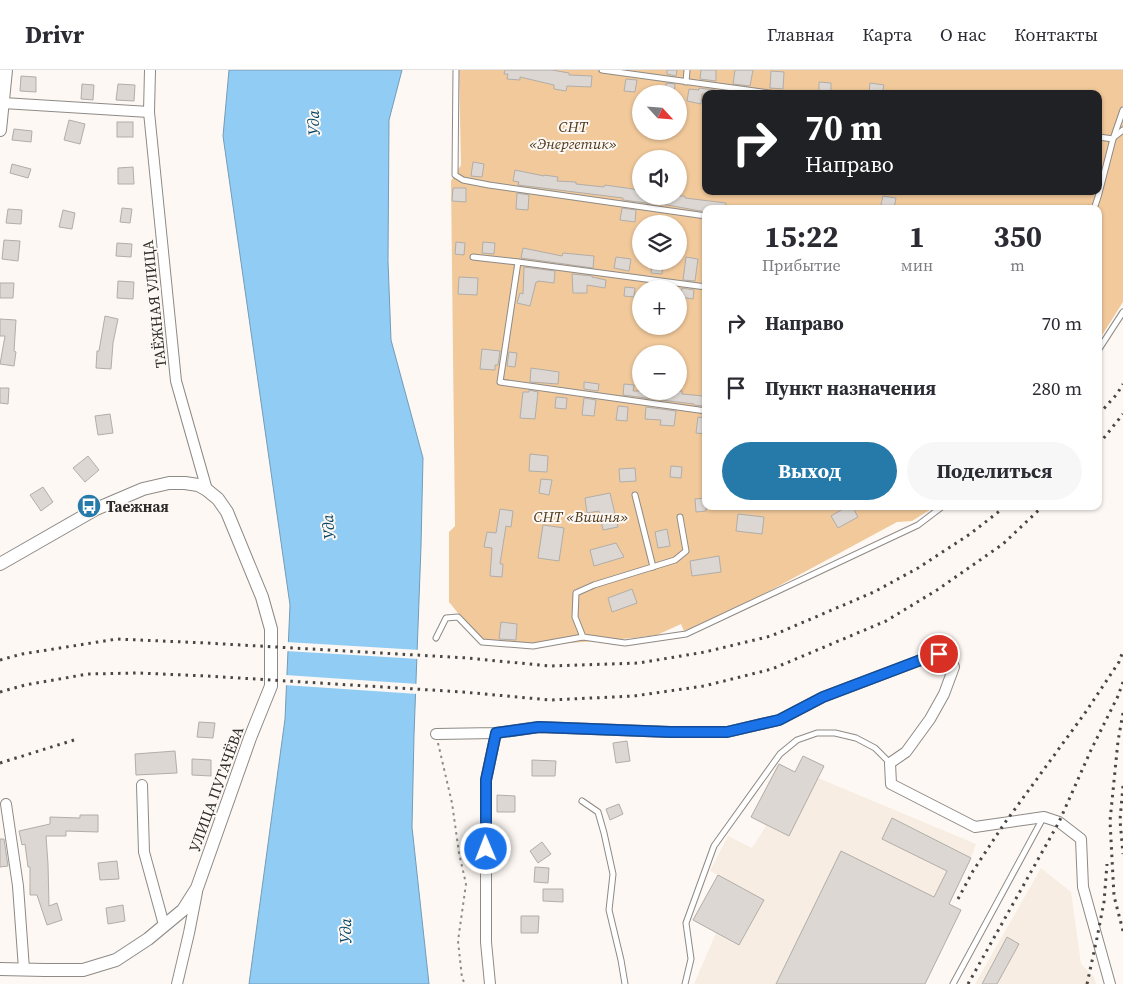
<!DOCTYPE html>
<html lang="ru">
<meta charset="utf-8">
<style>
:root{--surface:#fff;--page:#f7f7f7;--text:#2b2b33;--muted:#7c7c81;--line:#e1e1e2;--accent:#257aaa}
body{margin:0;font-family:"Source Serif 4",serif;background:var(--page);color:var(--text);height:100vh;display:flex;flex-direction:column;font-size:19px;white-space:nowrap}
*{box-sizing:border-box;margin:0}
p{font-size:16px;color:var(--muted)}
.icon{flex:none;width:28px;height:28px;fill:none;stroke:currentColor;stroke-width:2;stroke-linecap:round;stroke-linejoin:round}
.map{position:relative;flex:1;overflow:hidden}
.drawer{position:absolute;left:702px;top:135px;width:400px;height:305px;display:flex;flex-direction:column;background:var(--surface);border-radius:10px;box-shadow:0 1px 4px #0004}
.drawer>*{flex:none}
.top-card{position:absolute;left:702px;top:20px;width:400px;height:105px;border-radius:10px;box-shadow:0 1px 4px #0004;background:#202124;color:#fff;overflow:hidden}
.needle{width:32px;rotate:116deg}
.tools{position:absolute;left:632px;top:15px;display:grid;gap:10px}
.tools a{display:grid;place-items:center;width:55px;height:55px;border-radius:50%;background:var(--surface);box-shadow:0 1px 4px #0004;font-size:25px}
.pin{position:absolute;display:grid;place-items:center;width:42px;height:42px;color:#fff;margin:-21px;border:2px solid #fff;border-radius:50%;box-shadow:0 1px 5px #0007}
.me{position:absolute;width:55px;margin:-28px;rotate:359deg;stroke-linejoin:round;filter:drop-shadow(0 0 4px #0008)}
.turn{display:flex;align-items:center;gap:18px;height:105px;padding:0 20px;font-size:22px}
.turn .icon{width:65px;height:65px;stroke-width:2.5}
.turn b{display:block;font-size:35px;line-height:42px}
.eta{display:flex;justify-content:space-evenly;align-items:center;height:85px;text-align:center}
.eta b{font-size:30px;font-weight:700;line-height:35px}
.button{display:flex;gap:10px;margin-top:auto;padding:10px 20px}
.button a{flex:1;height:58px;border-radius:30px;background:var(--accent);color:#fff;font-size:20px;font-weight:700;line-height:58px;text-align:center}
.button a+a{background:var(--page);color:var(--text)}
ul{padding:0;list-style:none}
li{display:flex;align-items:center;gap:15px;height:65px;padding:0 20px}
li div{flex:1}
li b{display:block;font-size:19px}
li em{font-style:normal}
header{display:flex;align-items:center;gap:30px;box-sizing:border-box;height:70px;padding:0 25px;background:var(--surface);border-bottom:1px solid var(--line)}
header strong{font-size:24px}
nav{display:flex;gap:28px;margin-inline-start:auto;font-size:18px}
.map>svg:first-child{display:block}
</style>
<header>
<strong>Drivr</strong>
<nav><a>Главная</a><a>Карта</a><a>О нас</a><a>Контакты</a></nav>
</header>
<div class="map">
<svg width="1123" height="914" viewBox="0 0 1123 914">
<rect width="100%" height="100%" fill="#fdf8f3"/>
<g fill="#f7ede2">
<polygon points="803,686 824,696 818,708 976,774 971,788 949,834 961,840 925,914 694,914 716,863 693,850 718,805 710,801 728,766 752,778 766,756 751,747 778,693 795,702"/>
<polygon points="1041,798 1071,822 1081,894 1094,907 1096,914 975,914"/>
</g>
<path fill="#f1c99b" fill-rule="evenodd" d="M459,0h664v232l-24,38v-131h-393v297h230l-24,15 -15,1 -146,79 -67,30 -3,-7 -24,11 -23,3 -115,9 -32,-4 -17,-15 -21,-26v-70l6,-6 -4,-345 10,-16zM641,24h38v37h-38zM706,24h393v97h-393zM641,89h38v37h-38zM641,154h38v37h-38zM641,219h38v37h-38zM641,284h38v37h-38z"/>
<polygon fill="#91ccf4" stroke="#739cb7" points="229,0 402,0 389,50 388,191 391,270 423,388 421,476 414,665 412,757 429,914 249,914 285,649 290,535 223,66"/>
<g fill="#fdf8f3">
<polygon points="286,572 420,580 419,589 286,581"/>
<polygon points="285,605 418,614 418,624 284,615"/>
</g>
<g fill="#dcd7d2" stroke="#b1ada8">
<polygon points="505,0 552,0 569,3 569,5 592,6 591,17 567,16 566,21 554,19 554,15 520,7 520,10 507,9 508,4 504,4"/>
<polygon points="667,0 677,0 676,6 667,4"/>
<polygon points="701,0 716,0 716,11 700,9"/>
<polygon points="735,0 753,0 750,16 733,14"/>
<polygon points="771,1 784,2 783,19 770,18"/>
<polygon points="21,6 36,7 36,22 20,21"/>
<polygon points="626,9 637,10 635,22 624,21"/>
<polygon points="819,12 831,13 831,24 819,24"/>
<polygon points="666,13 675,14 674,24 666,24"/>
<polygon points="870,13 884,15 882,24 869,24"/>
<polygon points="82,14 94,15 93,30 81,29"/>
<polygon points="118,14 135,15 134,31 116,30"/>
<polygon points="699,18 715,20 715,24 702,24 701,34 687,31 689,19 699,20"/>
<polygon points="69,50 85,54 80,74 64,70"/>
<rect x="117" y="52" width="16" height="15"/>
<polygon points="14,59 32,61 31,72 12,70"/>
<polygon points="473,92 484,94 482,107 471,106"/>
<polygon points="12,94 31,99 28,108 10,103"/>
<polygon points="133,97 134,114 118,114 118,98"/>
<polygon points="515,100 544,106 544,105 558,107 557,111 576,112 576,114 604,117 605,115 633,119 641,121 641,126 685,126 685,128 726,133 725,139 706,139 706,142 662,134 662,135 623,130 623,128 518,115 519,112 513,111"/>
<polygon points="453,118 466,118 466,132 452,131"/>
<polygon points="517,123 529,125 528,140 516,139"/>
<polygon points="883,126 896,128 894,139 880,139"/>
<polygon points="122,138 132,139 130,153 120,152"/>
<polygon points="622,138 636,140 635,152 620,150"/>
<polygon points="8,139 22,140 21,154 6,153"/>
<polygon points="63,140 75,143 72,159 59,157"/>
<polygon points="4,170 20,171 18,191 2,189"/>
<polygon points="456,172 465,173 464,185 455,184"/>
<polygon points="483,172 495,173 494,184 482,183"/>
<polygon points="117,173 132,174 131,187 116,186"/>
<polygon points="523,178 562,186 563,183 594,186 593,198 521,188"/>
<polygon points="616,187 631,189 629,201 614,198"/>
<polygon points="686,187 698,189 695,211 683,210"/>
<polygon points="652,191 663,192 662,204 651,203"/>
<polygon points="524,197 555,201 554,213 538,211 538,212 536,212 530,236 517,233 520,223 523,224"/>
<polygon points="572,204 592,206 592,207 606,210 605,218 587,215 587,223 573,223"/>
<polygon points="459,207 478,208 477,225 458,224"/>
<polygon points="118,211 134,212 133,229 117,228"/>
<polygon points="0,213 14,213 13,228 0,228"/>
<polygon points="625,217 635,218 634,227 624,226"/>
<polygon points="682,218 694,220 693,229 681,227"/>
<polygon points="105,246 118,249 113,273 111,299 96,298 97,281 99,281"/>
<polygon points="0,249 16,250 14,281 16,282 14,296 0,294 5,266 0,266"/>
<polygon points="482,279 500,281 498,295 495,295 495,300 480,299"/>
<polygon points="509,282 517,283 515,297 507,296"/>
<polygon points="531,298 559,302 558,314 530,312"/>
<polygon points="584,312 599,314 598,321 584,319"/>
<polygon points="624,314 634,315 633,321 682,321 682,324 704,326 703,336 694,335 694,334 677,332 623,325"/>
<polygon points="0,318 9,318 8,334 0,333"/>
<polygon points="529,320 538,322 535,349 520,348 523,322 529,322"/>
<polygon points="556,327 567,328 566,339 555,338"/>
<polygon points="584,328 596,330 594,346 582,345"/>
<polygon points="618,336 628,337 627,351 616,350"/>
<polygon points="646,337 676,341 674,356 660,355 661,350 645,349"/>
<polygon points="110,344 113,363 98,365 95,346"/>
<polygon points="698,347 706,348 706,364 696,363"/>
<polygon points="530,384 548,386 547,402 529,401"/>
<polygon points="88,386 99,400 85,412 73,398"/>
<polygon points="671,396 682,397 681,408 670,407"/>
<polygon points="635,398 636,411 620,412 619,399"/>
<polygon points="541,409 552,410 549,425 539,423"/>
<polygon points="43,417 53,432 41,441 30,425"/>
<polygon points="610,423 618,457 603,460 599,441 587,443 585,428"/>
<polygon points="706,428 706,441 696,442 695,429"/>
<polygon points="848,436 852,436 858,447 838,458 831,446"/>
<polygon points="500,439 513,441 511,457 506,456 500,494 503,494 502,507 490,506 492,478 484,477 487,462 496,463"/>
<polygon points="738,444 764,447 762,464 736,461"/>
<polygon points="543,455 564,458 559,491 538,488"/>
<polygon points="667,459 670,476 658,478 655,462"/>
<polygon points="616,473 624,487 594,496 590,480"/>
<polygon points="719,486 721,502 692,506 690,491"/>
<polygon points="632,519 637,533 612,542 608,528"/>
<polygon points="501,552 517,554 516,570 499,569"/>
<polygon points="199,652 215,653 213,668 197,667"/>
<polygon points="627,671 630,691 616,693 613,673"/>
<polygon points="175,681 177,703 136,705 135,684"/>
<polygon points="803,686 824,696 789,766 751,747 779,694 795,702"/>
<polygon points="192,689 211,690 211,706 192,705"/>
<polygon points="532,690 556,691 555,706 532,706"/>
<polygon points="497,725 515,726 515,742 497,742"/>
<polygon points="619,734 623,744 610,750 606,739"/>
<polygon points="80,745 98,745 98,762 66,761 66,766 46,766 48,794 49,836 57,833 62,850 47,855 37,825 30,825 30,797 28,797 25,774 22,775 19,761 50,754 50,747 80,748"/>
<polygon points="892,748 971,788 949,834 961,840 925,914 776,914 841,781 934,827 947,801 882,769"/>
<polygon points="0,769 4,769 8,796 0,797"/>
<polygon points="542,772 551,784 538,793 530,781"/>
<polygon points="117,791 119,809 100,810 98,793"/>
<polygon points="535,797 549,798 548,813 534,812"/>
<polygon points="718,805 764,830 739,875 693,850"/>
<polygon points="543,819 563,819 563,832 543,831"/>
<polygon points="123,835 125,851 108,854 106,838"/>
<polygon points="521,846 539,846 538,863 521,863"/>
<polygon points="1007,867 1019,874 997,914 982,914"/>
</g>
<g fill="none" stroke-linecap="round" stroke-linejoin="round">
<g stroke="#8e8a86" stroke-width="7">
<g id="service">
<polyline points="456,0 455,105 463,110 489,115 706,146"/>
<polyline points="602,0 777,24"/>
<polyline points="686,12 687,0"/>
<polyline points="1099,67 1113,69"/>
<polyline points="1114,67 1123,60"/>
<polyline points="1094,139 1098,127 1113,69 1123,40"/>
<polyline points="473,187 518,192"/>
<polyline points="706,217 518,192 500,312 706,341"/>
<polyline points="1099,279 1123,242"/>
<polyline points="635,425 653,497"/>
<polyline points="680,447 686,481 675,490 594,515 576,523 575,547 583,567 625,573 686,564 918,455 943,436"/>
<polyline points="436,568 446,548 458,547 482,572 533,576 583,567"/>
<polyline points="582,731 598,742 604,763 613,804 609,840 621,890 625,914"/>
<polyline points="685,914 691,889 686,853 714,776 780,684 797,670 817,663 835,663 856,668 875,678 890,693"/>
<polyline points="953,914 1043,748"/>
</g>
</g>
<g stroke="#8e8a86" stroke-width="12">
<g id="minor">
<polyline points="3,33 149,42 150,0"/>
<polyline points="149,42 176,311 207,420"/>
<polyline points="436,664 496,663 539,657 670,662 727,662 779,650 823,627 918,591 939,584 951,588 954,597 944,624 930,649 906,682 890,693 891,714 975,757 1044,747 1059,752 1081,769 1083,817 1110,914"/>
<polyline points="142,715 144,782 164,855"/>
<polyline points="6,734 18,816 24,899"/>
<polyline points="177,914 189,863 197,822"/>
<polyline points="490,914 486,872 486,710 496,663"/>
</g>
</g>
<g stroke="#8e8a86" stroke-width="14">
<g id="tertiary">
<polyline points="0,60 6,0"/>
<polyline points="0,494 96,439 143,419 169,413 185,413 198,415 207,420 218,429 227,442 262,527 271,559 271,616 250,668 197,818 183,840 148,869 116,890 83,900 45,900 0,899"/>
</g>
</g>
<polyline stroke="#8d8b87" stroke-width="2" stroke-dasharray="2.5 4" stroke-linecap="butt" points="438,673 452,733 459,783 466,814 458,871 462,908 465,914"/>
<use href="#service" stroke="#fff" stroke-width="5"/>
<use href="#minor" stroke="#fff" stroke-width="10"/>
<use href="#tertiary" stroke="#fff" stroke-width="12"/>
<g stroke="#494745" stroke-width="3" stroke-dasharray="2.5 5" stroke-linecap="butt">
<polyline points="1099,344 1117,324 1123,314"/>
<polyline points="1099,374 1123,344"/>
<polyline points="0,590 22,584 117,569 206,573 468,588 549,596 639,593 705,582 771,566 874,522 918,498 970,464 1006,436"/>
<polyline points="0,622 25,615 88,604 138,603 207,606 463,622 550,630 634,626 704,616 772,599 886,551 937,520 1003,474 1043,436"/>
<polyline points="1123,643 1118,671 1110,751 1114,826 1123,861"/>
<polyline points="0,693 74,670"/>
<polyline points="1123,716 1120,750 1123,784"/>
<polyline points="958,829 973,801 1004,754 1085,643 1119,592 1123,581"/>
<polyline points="968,914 1059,752 1091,680 1118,626 1123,612"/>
<polyline points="1087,914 1097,868 1104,832 1107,794"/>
</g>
</g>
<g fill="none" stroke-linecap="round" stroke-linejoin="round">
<g stroke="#114b97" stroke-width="12">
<polyline id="route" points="486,779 486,710 496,663 539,657 670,662 727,662 779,650 823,627 918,591 939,584"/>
</g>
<use href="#route" stroke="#1a73e8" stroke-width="9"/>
</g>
<defs>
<g id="bus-disc" transform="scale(1.25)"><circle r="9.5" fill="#257aaa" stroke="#fdf8f3"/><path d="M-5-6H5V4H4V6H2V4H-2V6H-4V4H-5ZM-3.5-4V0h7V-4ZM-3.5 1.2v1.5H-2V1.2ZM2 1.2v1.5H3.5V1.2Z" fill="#fff"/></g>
</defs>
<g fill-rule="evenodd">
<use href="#bus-disc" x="89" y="436"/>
</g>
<g text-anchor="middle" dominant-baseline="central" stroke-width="4" stroke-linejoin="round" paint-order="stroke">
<g font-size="15" font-style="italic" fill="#4d371a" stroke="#fdf8f3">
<text x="573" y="56">СНТ<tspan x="573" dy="17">«Энергетик»</tspan></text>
<text x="581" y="446">СНТ «Вишня»</text>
</g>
<g font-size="15" fill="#2d2c2a" stroke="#fdf8f3">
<text transform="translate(154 234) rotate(-96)">ТАЁЖНАЯ УЛИЦА</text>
<text transform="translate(216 719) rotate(-70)">УЛИЦА ПУГАЧЁВА</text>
</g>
<g font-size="15" font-weight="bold" fill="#2d2c2a" stroke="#fdf8f3" text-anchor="start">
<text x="106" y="436">Таежная</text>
</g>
<g font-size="16" font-style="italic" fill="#064666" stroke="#fdf8f3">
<text transform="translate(313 53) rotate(-91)">Уда</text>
<text transform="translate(328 457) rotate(-95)">Уда</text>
<text transform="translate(345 861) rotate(-89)">Уда</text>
</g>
</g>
</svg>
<div class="tools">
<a><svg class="needle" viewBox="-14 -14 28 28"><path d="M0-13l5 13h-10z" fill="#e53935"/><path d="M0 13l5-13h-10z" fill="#7c7c81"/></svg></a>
<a><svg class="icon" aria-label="sound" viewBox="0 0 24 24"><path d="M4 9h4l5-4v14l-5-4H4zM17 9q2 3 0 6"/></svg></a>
<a><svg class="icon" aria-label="layers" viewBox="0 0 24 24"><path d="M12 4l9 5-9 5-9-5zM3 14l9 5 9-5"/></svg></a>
<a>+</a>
<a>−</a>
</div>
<div class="pin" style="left:939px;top:584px;background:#d93025"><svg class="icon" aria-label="arrive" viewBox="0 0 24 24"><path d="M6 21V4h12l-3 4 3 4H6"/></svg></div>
<svg class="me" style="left:486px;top:779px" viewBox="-20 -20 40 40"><circle r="17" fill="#1a73e8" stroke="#fff" stroke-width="3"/><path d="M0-11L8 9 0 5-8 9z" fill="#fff"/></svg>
<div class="top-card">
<div class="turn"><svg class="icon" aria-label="right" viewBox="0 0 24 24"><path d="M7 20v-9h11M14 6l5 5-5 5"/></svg><div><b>70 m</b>Направо</div></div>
</div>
<section class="drawer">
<div class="eta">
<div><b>15:22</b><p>Прибытие</p></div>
<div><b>1</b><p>мин</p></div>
<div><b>350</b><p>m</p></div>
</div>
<ul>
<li><svg class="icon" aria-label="right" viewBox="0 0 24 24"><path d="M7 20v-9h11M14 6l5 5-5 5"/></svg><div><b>Направо</b></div><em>70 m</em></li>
<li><svg class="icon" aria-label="arrive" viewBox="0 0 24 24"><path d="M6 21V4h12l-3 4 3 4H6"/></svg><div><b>Пункт назначения</b></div><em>280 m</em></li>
</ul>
<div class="button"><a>Выход</a><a>Поделиться</a></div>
</section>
</div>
